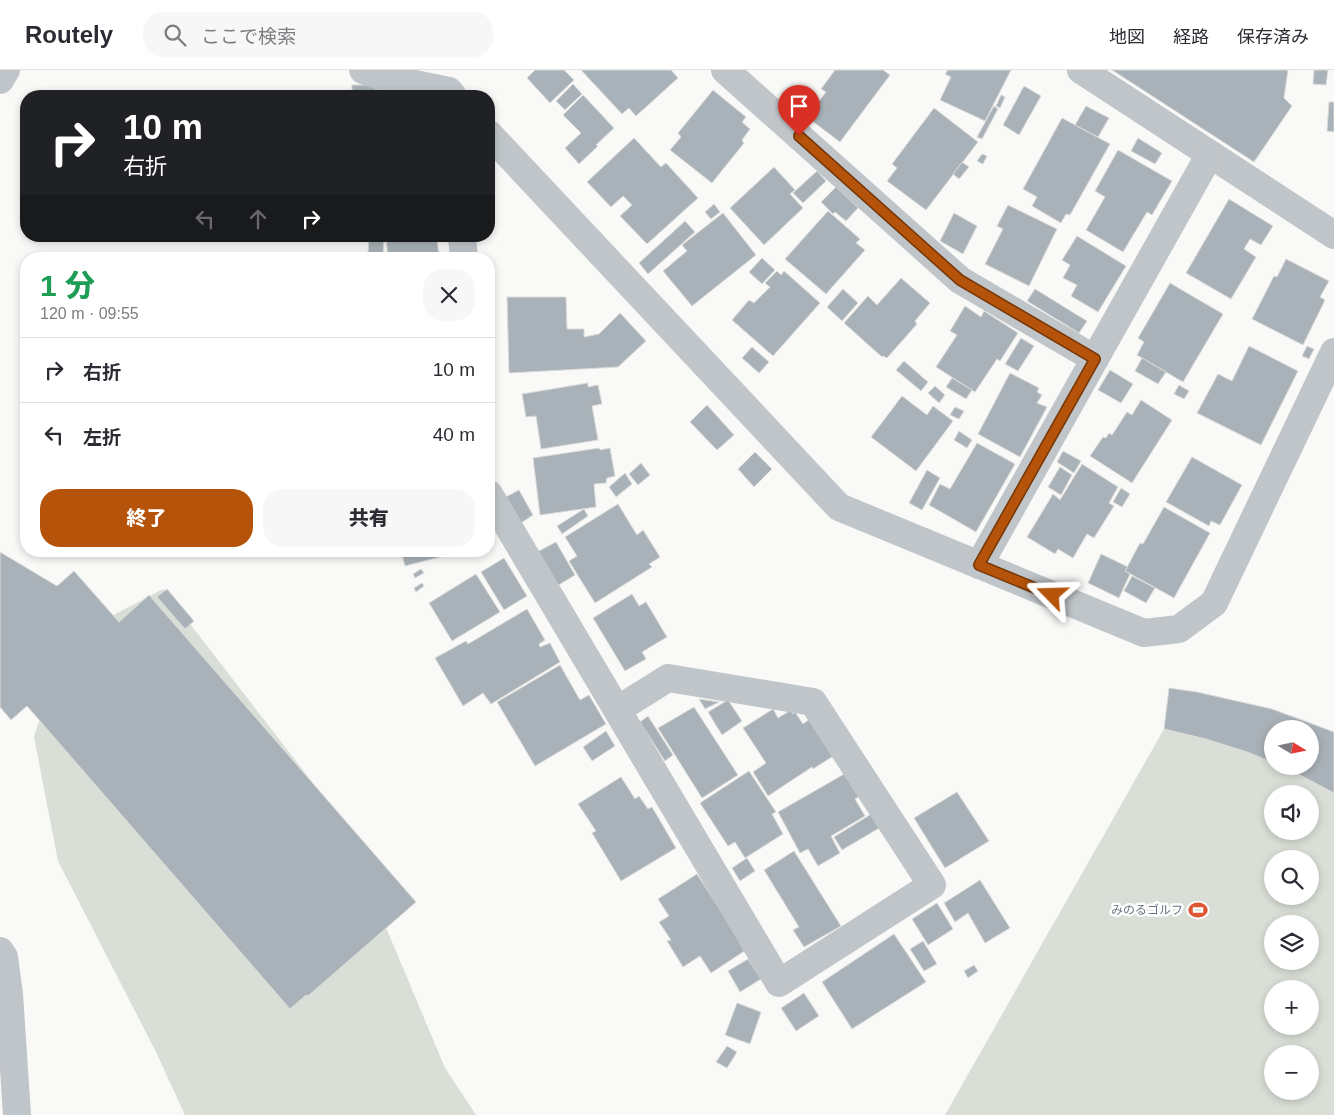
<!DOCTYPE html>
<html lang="ja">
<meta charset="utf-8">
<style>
:root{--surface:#fff;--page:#f7f7f7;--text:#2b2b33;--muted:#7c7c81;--line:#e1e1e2;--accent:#b45309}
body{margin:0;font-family:Helvetica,"Noto Sans JP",sans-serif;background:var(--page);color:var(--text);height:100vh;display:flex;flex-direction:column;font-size:19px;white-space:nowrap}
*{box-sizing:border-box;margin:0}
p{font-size:16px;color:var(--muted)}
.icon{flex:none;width:28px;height:28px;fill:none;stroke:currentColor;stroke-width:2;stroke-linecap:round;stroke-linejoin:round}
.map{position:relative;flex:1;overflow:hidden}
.details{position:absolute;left:20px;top:182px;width:475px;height:305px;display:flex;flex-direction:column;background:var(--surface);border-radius:20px;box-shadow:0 2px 8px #0003}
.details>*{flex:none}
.hud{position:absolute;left:20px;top:20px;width:475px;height:152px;border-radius:20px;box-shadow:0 2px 8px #0003;background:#202124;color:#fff;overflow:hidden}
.needle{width:32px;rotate:100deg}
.tools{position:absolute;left:1264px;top:650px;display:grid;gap:10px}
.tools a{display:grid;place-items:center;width:55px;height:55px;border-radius:50%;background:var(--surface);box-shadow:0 2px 8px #0003;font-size:25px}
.pin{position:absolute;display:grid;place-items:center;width:42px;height:42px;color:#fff;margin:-51px -21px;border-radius:50% 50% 50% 0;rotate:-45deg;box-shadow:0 0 5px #0007}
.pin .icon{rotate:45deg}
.me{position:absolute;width:55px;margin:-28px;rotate:292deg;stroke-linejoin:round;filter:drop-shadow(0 0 4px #0008)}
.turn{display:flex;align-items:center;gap:18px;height:105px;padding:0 20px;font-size:22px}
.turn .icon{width:65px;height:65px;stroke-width:2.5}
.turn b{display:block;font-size:35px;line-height:42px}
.lanes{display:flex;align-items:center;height:48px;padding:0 20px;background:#0003;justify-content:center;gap:25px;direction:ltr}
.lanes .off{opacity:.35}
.round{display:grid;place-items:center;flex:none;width:52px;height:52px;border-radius:20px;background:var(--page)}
.headline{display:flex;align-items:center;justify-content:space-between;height:85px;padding:0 20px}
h1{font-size:30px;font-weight:800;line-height:38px;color:#1e9e55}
.button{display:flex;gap:10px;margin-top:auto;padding:10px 20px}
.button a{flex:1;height:58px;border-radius:20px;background:var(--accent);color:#fff;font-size:20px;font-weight:800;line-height:58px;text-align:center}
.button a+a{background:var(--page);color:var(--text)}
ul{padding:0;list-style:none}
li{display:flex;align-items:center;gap:15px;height:65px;padding:0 20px;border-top:1px solid var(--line)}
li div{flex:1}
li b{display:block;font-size:19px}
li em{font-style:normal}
header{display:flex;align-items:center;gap:30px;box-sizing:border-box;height:70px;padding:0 25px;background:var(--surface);border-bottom:1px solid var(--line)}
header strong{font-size:24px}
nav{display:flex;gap:28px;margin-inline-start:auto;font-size:18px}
.search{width:350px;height:45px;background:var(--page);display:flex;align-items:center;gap:12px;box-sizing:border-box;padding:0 18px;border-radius:20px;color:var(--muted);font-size:19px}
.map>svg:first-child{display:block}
</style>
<header>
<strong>Routely</strong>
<div class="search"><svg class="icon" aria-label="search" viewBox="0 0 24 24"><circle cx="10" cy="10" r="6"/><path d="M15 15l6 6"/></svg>ここで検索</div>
<nav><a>地図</a><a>経路</a><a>保存済み</a></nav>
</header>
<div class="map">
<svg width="1334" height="1045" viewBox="0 0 1334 1045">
<rect width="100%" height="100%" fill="#f9f9f7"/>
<g fill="#d9ded6" fill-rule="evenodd">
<polygon points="163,519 340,748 445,998 476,1045 185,1045 156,982 58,791 34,667 64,571"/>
<path d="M1164,659l42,10 41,13 25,10v4l12,1 50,26v322h-389zM1272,724h38v37h-38zM1272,789h38v37h-38zM1272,854h38v37h-38zM1272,919h38v37h-38zM1272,984h38v37h-38z"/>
</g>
<g fill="#a9b2b8" stroke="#dbdbd9">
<polygon points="535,0 564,0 574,10 550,33 527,8"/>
<polygon points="581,0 671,0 678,8 636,46 629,38 622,44"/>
<polygon points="835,0 883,0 890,5 840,72 807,47 826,22 821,19"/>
<polygon points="948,0 1011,0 985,51 940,30 951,7 945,4"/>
<polygon points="1112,0 1288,0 1284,28 1292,36 1254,92"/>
<polygon points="1314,0 1328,0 1326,15 1313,14"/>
<polygon points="573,14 582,24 565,40 556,31"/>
<rect x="352" y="15" width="24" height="11"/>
<polygon points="1024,16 1041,26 1019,65 1003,55"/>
<polygon points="713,20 746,47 742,52 750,59 742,70 744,73 712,113 670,80 681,67 678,63"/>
<polygon points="583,25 614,58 596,75 598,76 579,94 565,78 581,63 563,45"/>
<polygon points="1001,25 1005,27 1000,38 996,36"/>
<polygon points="1329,32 1334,32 1334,62 1327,61"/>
<polygon points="800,33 809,40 804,45 796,37"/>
<polygon points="994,36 998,39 982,69 977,67"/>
<polygon points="1086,36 1109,48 1098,67 1075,55"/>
<polygon points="934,38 978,72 926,140 887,111 897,98 892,94"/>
<polygon points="1062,48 1110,74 1070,145 1066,144 1061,153 1032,136 1037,127 1023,119"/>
<polygon points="634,68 661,97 666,93 698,128 647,174 620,146 632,135 623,126 611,137 587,112"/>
<polygon points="1138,68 1162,83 1155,94 1131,81"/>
<polygon points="1118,80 1172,111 1152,145 1147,142 1123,182 1086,160 1105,127 1095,121"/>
<polygon points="982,84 987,86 983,94 977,91"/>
<polygon points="962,92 969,97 959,109 953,104"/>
<polygon points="774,97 795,120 790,124 803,138 764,175 730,138"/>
<polygon points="817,101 826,111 803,133 793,123"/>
<polygon points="489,105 490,105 494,119 489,121"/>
<polygon points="836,117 858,138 846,151 835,142 833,144 821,132"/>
<polygon points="1229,129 1273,156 1261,175 1250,169 1244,179 1256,187 1231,229 1186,203"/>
<polygon points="714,134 720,142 711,149 705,142"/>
<polygon points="1008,135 1057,159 1029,216 985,194 1003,159 997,156"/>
<polygon points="828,141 860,169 856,173 865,180 826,224 785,189"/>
<polygon points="723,143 756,185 692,236 663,201 687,181 682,175"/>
<polygon points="954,143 977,156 963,184 940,171"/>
<polygon points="685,151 695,162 648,204 639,193"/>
<polygon points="369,166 384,166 383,185 368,184"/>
<polygon points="386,166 437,166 439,189 388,189"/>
<polygon points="1077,166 1126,196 1098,242 1071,226 1077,215 1063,208 1070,195 1062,190"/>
<polygon points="762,188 775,200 762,214 749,202"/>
<polygon points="1286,189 1329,211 1320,227 1325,230 1303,275 1252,249 1274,206 1277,207"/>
<polygon points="777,201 781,205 784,201 820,233 773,286 732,250 749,230 754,233 770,217 765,213"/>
<polygon points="901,208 930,233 915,251 917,254 887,288 883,286 882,287 844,253 868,226 877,235"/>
<polygon points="1170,213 1223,244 1183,312 1137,285 1144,272 1138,268"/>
<polygon points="843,219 858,233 842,251 827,237"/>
<polygon points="1035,219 1087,251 1079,263 1027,231"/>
<polygon points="507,227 566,227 567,259 584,259 584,267 599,264 620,243 646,271 618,297 509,303"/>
<polygon points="965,236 981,247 984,241 1018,263 1000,291 997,289 975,322 936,297 957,265 950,261"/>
<polygon points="1021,268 1034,276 1018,301 1005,294"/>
<polygon points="1249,276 1298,301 1261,375 1197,343 1218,304 1232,311"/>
<polygon points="1307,276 1314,279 1309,289 1302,286"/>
<polygon points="752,277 769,292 759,303 742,288"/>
<polygon points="1142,288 1166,302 1158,314 1135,301"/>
<polygon points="904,291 928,312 921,321 896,300"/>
<polygon points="1110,300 1133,314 1121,333 1098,320"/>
<polygon points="1010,303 1039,318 1037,322 1042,325 1037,333 1047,337 1020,387 978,364"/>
<polygon points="952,308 972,320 966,329 946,317"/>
<polygon points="588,313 588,317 598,315 602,334 592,336 598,370 541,379 536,346 526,347 522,324"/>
<polygon points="1179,315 1189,321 1184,329 1174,324"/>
<polygon points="935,316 945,325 939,333 928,323"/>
<polygon points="902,326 927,345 933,336 953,351 916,401 871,367"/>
<polygon points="1141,330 1172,350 1132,413 1090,386 1103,367 1106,368 1109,363 1112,365 1127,342 1132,345"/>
<polygon points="707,335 734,365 717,380 690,352"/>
<polygon points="955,337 964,341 959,349 950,345"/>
<polygon points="959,361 972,370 967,378 954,370"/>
<polygon points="977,373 1015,394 976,462 929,435 940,414 950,419"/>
<polygon points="599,378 600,380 610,378 615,406 607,408 606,413 594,414 596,437 540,445 533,388"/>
<polygon points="1063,381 1081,391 1074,403 1057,392"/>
<polygon points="755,382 772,399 754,417 738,399"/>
<polygon points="1192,387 1242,415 1220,455 1211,451 1209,456 1166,432"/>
<polygon points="641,393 650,405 638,415 629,404"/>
<polygon points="1082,394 1118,417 1109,433 1114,436 1094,468 1087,464 1073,488 1058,479 1055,484 1027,467 1053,424 1060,430"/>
<polygon points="1060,397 1072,405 1061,425 1048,417"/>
<polygon points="927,400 940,408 922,440 909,433"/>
<polygon points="625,403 632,414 616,427 609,417"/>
<polygon points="1121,418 1130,424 1122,437 1113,432"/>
<polygon points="519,420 533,445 521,453 506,427"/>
<polygon points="618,434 637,465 643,460 660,487 649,494 652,497 595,533 569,491 577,486 565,467"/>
<polygon points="1164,437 1210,463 1174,528 1125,501 1140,473 1143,474"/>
<polygon points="584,439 588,446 562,464 557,456"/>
<polygon points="556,472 575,505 557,516 537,482"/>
<polygon points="401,481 459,481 459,482 405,496"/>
<polygon points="0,482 57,516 74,501 119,552 149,525 416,832 308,926 306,925 290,939 27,636 11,650 0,637"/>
<polygon points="1101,484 1128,497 1125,501 1130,504 1119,528 1088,513"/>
<polygon points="504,488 527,526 504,540 481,502"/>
<polygon points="421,499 424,503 415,508 413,504"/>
<polygon points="476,504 500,542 452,571 429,533"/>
<polygon points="1132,506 1155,518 1146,533 1124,521"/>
<polygon points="422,513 424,516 416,522 414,518"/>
<polygon points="167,519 194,551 185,559 157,527"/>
<polygon points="632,524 639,536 646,532 667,567 642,582 646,589 625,601 593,548"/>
<polygon points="527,539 545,570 539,574 540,577 550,573 560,592 491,634 483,623 463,636 435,588 466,571 468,574"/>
<polygon points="560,595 580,630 589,625 606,654 535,696 497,632"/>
<polygon points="1169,618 1197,622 1272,639 1334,662 1334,723 1283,696 1310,696 1310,659 1272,659 1272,692 1247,682 1206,669 1164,659"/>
<polygon points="699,629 719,632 705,639"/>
<polygon points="728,630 742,651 722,665 708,642"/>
<polygon points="694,637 738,705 702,728 658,658"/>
<polygon points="773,639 778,648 791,640 793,644 795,642 803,654 811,648 835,685 813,699 812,697 768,726 753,702 766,693 743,658"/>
<polygon points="648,646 673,685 665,691 640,652"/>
<polygon points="606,661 615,676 592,691 583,677"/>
<polygon points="749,701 776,742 772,744 783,764 745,788 735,772 728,776 700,733"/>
<polygon points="846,703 860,726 855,729 865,746 831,766 840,783 818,796 808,779 800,783 778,742"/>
<polygon points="621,707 635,729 639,726 648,739 652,737 676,778 621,811 592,763 596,761 578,734"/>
<polygon points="957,722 989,771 945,798 914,748"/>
<polygon points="873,743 881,757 842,780 834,767"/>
<polygon points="794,781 841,856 804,877 793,860 799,857 764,800"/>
<polygon points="747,788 755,801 740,811 732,798"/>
<polygon points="697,804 746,880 711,903 700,886 683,897 667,871 671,870 659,852 669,846 658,829"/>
<polygon points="980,810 1010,858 985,873 968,843 955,852 944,833"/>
<polygon points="937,833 953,859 928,875 912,849"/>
<polygon points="894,864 926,912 852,959 822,912"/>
<polygon points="923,871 937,894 924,901 910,879"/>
<polygon points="748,889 761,909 740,922 728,901"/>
<polygon points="974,895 978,901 968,908 964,901"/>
<polygon points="804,923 819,946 796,961 781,938"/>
<polygon points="737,933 761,942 750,974 725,965"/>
<polygon points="727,976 737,982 727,998 716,992"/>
</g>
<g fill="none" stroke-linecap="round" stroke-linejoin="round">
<g stroke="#c0c5c9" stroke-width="28">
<polyline points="363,0 386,8 449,21 453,26"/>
<polyline points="725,0 960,210 1095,289"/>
<polyline points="1081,0 1334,165"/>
<polyline points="0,10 6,0"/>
<polyline points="489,64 839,437 1144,563 1179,559 1214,533 1334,282"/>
<polyline points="462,166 464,189"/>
<polyline points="489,424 779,913 932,815 813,632 668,608 617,640"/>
<polyline points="979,495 1210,84"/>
<polyline points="0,881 4,887 9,924 17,1045"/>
</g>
</g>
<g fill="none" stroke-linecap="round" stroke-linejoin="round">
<g stroke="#753606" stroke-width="12">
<polyline id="route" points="799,66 960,210 1095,289 979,495 1052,525"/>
</g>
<use href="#route" stroke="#b45309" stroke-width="9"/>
</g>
<defs>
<g id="stadium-bare" transform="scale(1.5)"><path d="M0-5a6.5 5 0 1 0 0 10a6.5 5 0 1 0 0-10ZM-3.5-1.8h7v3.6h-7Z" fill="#dd5832" stroke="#fff" stroke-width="2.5" paint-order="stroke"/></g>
</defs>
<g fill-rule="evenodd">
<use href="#stadium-bare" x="1198" y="840"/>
</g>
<g text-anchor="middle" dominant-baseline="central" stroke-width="5" stroke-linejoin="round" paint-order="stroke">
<g font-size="12" fill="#657581" stroke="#fff" text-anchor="end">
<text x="1183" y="840">みのるゴルフ</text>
</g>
</g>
</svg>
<div class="tools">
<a><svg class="needle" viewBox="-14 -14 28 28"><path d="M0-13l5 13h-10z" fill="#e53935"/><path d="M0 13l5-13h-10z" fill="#7c7c81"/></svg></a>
<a><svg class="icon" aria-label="sound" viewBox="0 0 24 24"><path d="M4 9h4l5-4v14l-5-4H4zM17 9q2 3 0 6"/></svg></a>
<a><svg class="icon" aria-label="search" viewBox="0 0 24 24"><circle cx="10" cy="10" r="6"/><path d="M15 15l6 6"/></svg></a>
<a><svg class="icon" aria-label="layers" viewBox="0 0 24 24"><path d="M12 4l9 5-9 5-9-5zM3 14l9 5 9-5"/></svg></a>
<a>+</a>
<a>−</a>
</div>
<div class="pin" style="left:799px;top:66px;background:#d93025"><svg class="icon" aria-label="arrive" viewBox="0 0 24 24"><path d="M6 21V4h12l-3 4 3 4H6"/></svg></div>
<svg class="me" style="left:1052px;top:525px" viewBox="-20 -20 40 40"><path d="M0-17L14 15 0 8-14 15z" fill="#b45309" stroke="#fff" stroke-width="4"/></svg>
<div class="hud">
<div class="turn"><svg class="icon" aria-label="right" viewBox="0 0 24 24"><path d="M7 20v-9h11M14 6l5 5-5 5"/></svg><div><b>10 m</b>右折</div></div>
<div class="lanes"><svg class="icon off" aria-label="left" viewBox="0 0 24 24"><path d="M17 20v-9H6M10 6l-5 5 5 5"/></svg><svg class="icon off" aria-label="ahead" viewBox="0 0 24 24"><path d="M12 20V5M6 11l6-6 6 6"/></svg><svg class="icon" aria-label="right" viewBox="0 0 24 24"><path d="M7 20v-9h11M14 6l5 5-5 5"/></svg></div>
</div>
<section class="details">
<div class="headline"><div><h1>1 分</h1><p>120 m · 09:55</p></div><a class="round"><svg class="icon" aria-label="close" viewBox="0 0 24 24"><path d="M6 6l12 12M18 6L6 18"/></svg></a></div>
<ul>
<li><svg class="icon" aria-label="right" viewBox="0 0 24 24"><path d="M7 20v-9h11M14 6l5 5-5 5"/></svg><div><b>右折</b></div><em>10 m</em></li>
<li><svg class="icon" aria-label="left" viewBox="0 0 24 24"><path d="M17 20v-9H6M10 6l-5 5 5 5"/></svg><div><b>左折</b></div><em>40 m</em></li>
</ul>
<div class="button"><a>終了</a><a>共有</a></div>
</section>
</div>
